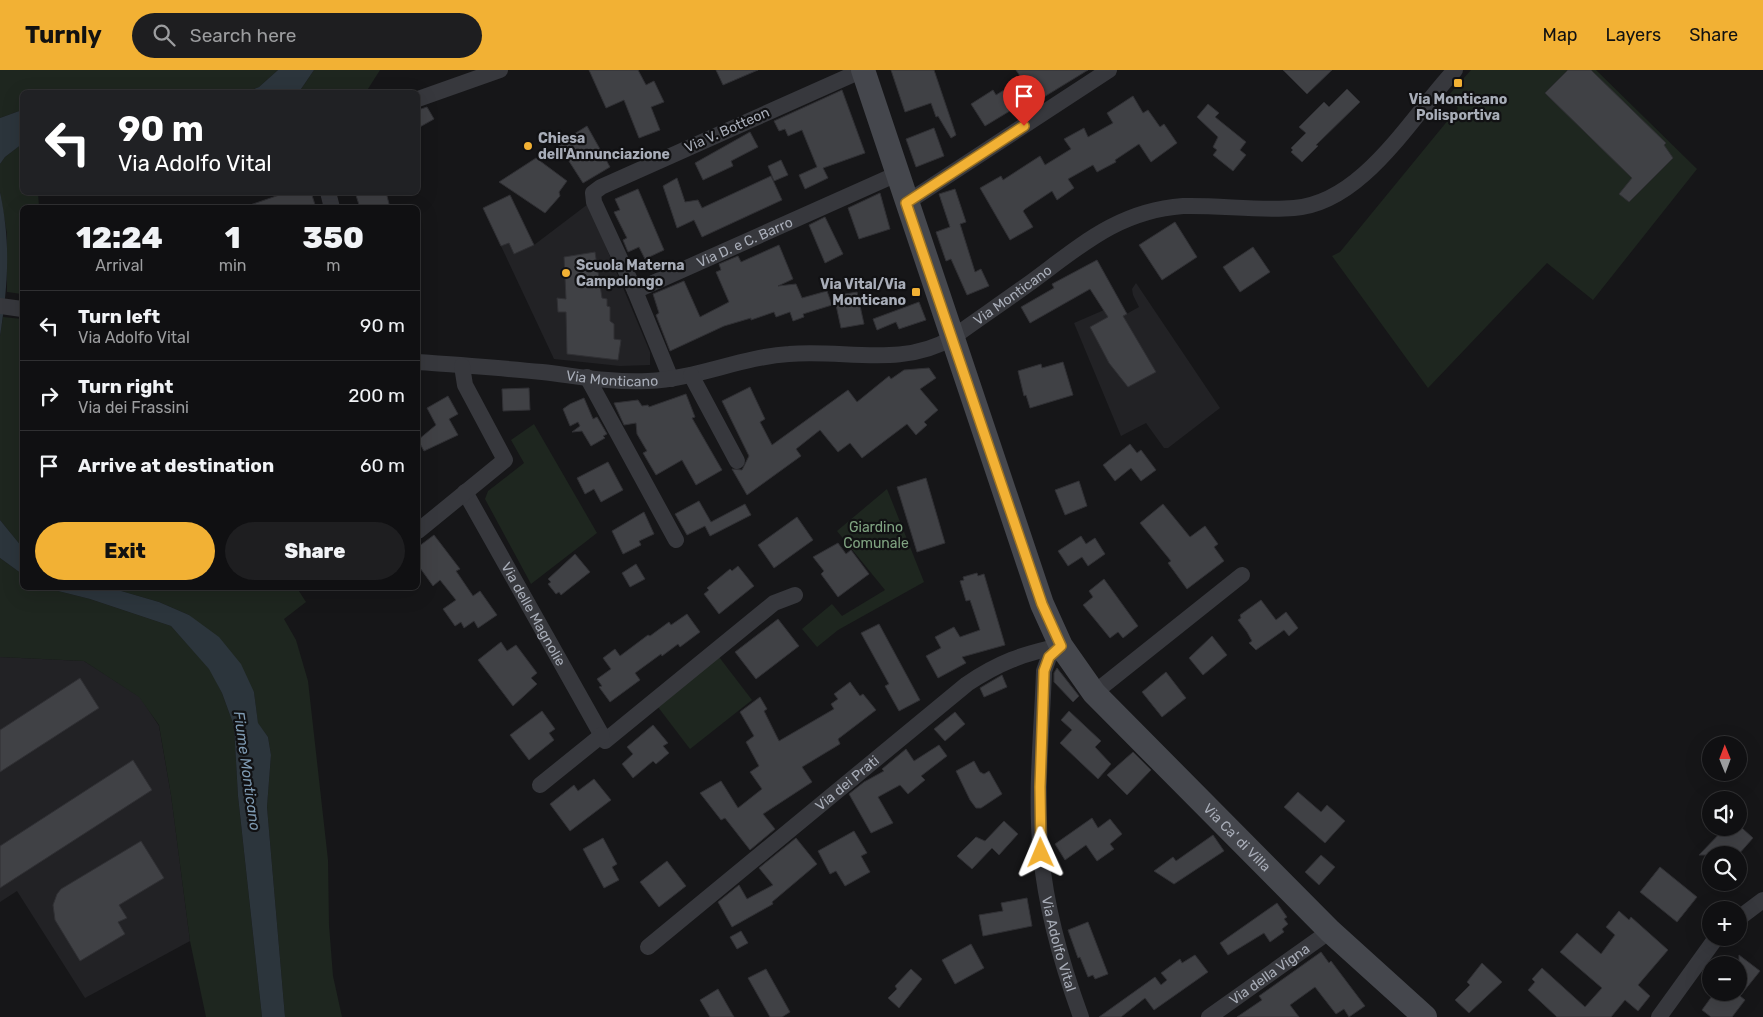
<!DOCTYPE html>
<meta charset="utf-8">
<style>
:root{--surface:#101012;--page:#1e1e20;--text:#f1f3f6;--muted:#9c9d9f;--line:#303032;--accent:#f2b134}
body{margin:0;font-family:Rubik,sans-serif;background:var(--page);color:var(--text);height:100vh;display:flex;flex-direction:column;font-size:19px;white-space:nowrap}
*{box-sizing:border-box;margin:0}
p{font-size:16px;color:var(--muted)}
.icon{flex:none;width:28px;height:28px;fill:none;stroke:currentColor;stroke-width:2;stroke-linecap:round;stroke-linejoin:round}
.map{position:relative;flex:1;overflow:hidden}
.drawer{position:absolute;left:20px;top:135px;width:400px;height:385px;display:flex;flex-direction:column;background:var(--surface);border-radius:8px;box-shadow:0 5px 20px #0002,0 0 0 1px var(--line)}
.drawer>*{flex:none}
.guide{position:absolute;left:20px;top:20px;width:400px;height:105px;border-radius:8px;box-shadow:0 5px 20px #0002,0 0 0 1px var(--line);background:#202124;color:#fff;overflow:hidden}
.needle{width:32px;rotate:359deg}
.controls{position:absolute;left:1702px;top:666px;display:grid;gap:10px}
.controls a{display:grid;place-items:center;width:45px;height:45px;border-radius:50%;background:var(--surface);box-shadow:0 5px 20px #0002,0 0 0 1px var(--line);font-size:25px}
.pin{position:absolute;display:grid;place-items:center;width:42px;height:42px;color:#fff;margin:-51px -21px;border-radius:50% 50% 50% 0;rotate:-45deg;box-shadow:0 0 5px #0007}
.pin .icon{rotate:45deg}
.me{position:absolute;width:55px;margin:-28px;rotate:359deg;stroke-linejoin:round;filter:drop-shadow(0 0 4px #0008)}
.turn{display:flex;align-items:center;gap:18px;height:105px;padding:0 15px;font-size:22px}
.turn .icon{width:65px;height:65px;stroke-width:2.5}
.turn b{display:block;font-size:35px;line-height:42px}
.eta{display:flex;justify-content:space-evenly;align-items:center;height:85px;text-align:center}
.eta b{font-size:30px;font-weight:800;line-height:35px}
.primary-button{display:flex;gap:10px;margin-top:auto;padding:10px 15px}
.primary-button a{flex:1;height:58px;border-radius:30px;background:var(--accent);color:#111;font-size:20px;font-weight:800;line-height:58px;text-align:center}
.primary-button a+a{background:var(--page);color:var(--text)}
ul{padding:0;list-style:none}
li{display:flex;align-items:center;gap:15px;height:70px;padding:0 15px;border-top:1px solid var(--line)}
li div{flex:1}
li b{display:block;font-size:19px}
li em{font-style:normal}
header{display:flex;align-items:center;gap:30px;box-sizing:border-box;height:70px;padding:0 25px;background:var(--accent);color:#111}
header strong{font-size:24px}
nav{display:flex;gap:28px;margin-inline-start:auto;font-size:18px}
.search{width:350px;height:45px;background:var(--page);display:flex;align-items:center;gap:12px;box-sizing:border-box;padding:0 18px;border-radius:28px;color:var(--muted);font-size:19px}
.map>svg:first-child{display:block}
</style>
<header>
<strong>Turnly</strong>
<div class="search"><svg class="icon" aria-label="search" viewBox="0 0 24 24"><circle cx="10" cy="10" r="6"/><path d="M15 15l6 6"/></svg>Search here</div>
<nav><a>Map</a><a>Layers</a><a>Share</a></nav>
</header>
<div class="map">
<svg width="1763" height="947" viewBox="0 0 1763 947">
<rect width="100%" height="100%" fill="#161618"/>
<g fill="#222225">
<polygon points="588,134 650,282 650,295 620,296 554,289 501,176 509,173 514,184 534,175"/>
<polygon points="1136,213 1220,338 1168,378 1164,378 1146,353 1121,366 1074,253 1104,240 1112,252 1139,237 1133,225 1132,219"/>
<polygon points="0,587 84,591 140,627 159,656 171,725 190,871 85,928 17,821 0,832"/>
</g>
<g fill="#1e261f">
<polygon points="0,0 278,0 259,17 247,22 22,22 22,40 0,48"/>
<polygon points="314,0 380,0 366,22 299,22"/>
<polygon points="1471,0 1596,0 1697,99 1593,230 1547,193 1428,318 1332,186 1340,182 1458,38 1447,27"/>
<polygon points="22,74 22,122 38,123 39,137 22,138 22,224 7,222 7,164 0,122 0,94 5,87"/>
<polygon points="3,247 22,249 22,477 0,450 0,266"/>
<polygon points="534,354 597,463 531,514 485,429 488,421 524,393 511,370"/>
<polygon points="887,419 924,512 838,560 817,577 802,559 832,534 842,546 885,520 837,461"/>
<polygon points="0,488 22,504 22,518 46,518 90,529 171,556 210,599 222,623 234,656 238,726 262,947 206,947 190,871 171,725 159,655 139,627 84,591 0,587"/>
<polygon points="111,518 297,518 306,532 284,549 296,570 308,611 328,790 329,855 333,906 342,947 285,947 267,737 271,685 268,667 258,654 254,622 189,545 159,532"/>
<polygon points="719,587 752,630 690,679 658,637"/>
</g>
<g fill="#2c353c">
<polygon points="278,0 314,0 299,22 247,22 259,17"/>
<polygon points="22,40 22,74 5,87 0,94 0,48"/>
<path d="M0,122c11,52 8,92 0,144z"/>
<polygon points="0,450 22,477 22,504 0,488"/>
<polygon points="46,518 111,518 159,532 189,545 219,567 241,594 254,622 258,653 268,667 271,685 267,737 285,947 262,947 238,726 234,656 222,623 209,599 171,556 90,529"/>
</g>
<g fill="#404145" stroke="#303034">
<polygon points="589,0 638,0 646,15 654,11 664,32 651,37 660,60 639,68 624,30 606,38"/>
<polygon points="716,0 758,0 723,15"/>
<polygon points="891,0 934,0 956,65 951,68 938,46 936,47 931,33 905,42"/>
<polygon points="1016,0 1088,0 1021,41 1018,36 985,56 971,34 993,20 996,25 1022,9"/>
<polygon points="1283,0 1332,0 1307,24"/>
<polygon points="1568,0 1591,0 1666,73 1664,75 1673,88 1629,132 1619,124 1632,108 1545,23"/>
<polygon points="1347,19 1360,32 1316,75 1318,76 1302,92 1291,82 1293,80 1291,78 1306,63 1299,57 1324,32 1329,37"/>
<polygon points="842,20 865,83 823,98 828,108 805,119 799,105 817,97 802,60 788,66 785,59 779,61 774,51"/>
<polygon points="1133,26 1143,43 1148,40 1160,57 1164,54 1177,73 1151,92 1139,74 1115,90 1116,92 1097,102 1093,95 1068,109 1074,118 1057,130 1052,121 1025,139 1023,141 1033,157 1010,170 980,118 1001,106 1003,110 1040,86 1045,95 1071,79 1064,69 1084,58 1088,67 1113,53 1107,43"/>
<polygon points="1208,34 1219,43 1215,47 1246,72 1240,80 1246,85 1233,101 1213,85 1217,80 1213,77 1218,67 1197,47"/>
<polygon points="427,37 434,49 418,58 418,40"/>
<polygon points="587,56 610,97 583,113 558,74"/>
<polygon points="934,58 944,86 916,97 906,69"/>
<polygon points="750,62 758,77 731,91 733,96 703,110 695,93"/>
<polygon points="536,88 567,111 559,122 560,126 545,143 499,112"/>
<polygon points="781,90 788,105 774,111 768,96"/>
<polygon points="771,106 782,130 702,167 694,150 677,158 663,116 677,108 685,132 698,130 702,138"/>
<polygon points="638,119 664,180 645,189 639,177 628,182 623,170 627,168 614,142 620,140 615,129"/>
<polygon points="955,119 966,152 960,154 975,202 981,199 989,216 967,225 951,189 946,191 936,162 950,157 939,124"/>
<polygon points="288,122 311,122 316,138 250,138 250,135"/>
<polygon points="355,122 386,122 390,138 360,138"/>
<polygon points="880,123 890,159 859,169 848,138"/>
<polygon points="510,125 534,175 514,184 509,173 501,176 483,138"/>
<polygon points="825,147 843,184 825,193 809,155"/>
<polygon points="1175,152 1197,187 1162,210 1139,175"/>
<polygon points="779,175 793,209 778,216 796,214 802,228 827,221 832,235 803,244 804,247 793,251 790,242 776,247 774,242 751,250 751,248 724,256 670,281 656,245 659,243 653,224 684,211 700,247 729,232 716,202 721,200 719,194 738,186 741,192"/>
<polygon points="1253,177 1270,202 1240,222 1223,197"/>
<polygon points="595,182 602,228 607,229 607,236 610,237 610,251 614,254 614,269 621,270 618,290 567,284 566,242 558,242 557,228 566,229 564,187"/>
<polygon points="1097,190 1127,244 1123,246 1156,302 1128,317 1109,293 1090,257 1108,247 1090,219 1030,253 1021,237 1054,218 1052,214"/>
<polygon points="857,222 864,254 841,258 834,226"/>
<polygon points="919,232 926,250 899,259 896,252 877,260 873,249"/>
<polygon points="1063,292 1073,325 1030,338 1026,325 1024,326 1018,301 1041,294 1042,298"/>
<polygon points="929,298 936,308 920,319 938,340 924,352 927,355 916,365 907,354 862,388 850,373 838,382 820,360 796,379 801,386 747,425 732,399 742,400 749,386 722,331 750,317 765,349 760,352 772,375 848,320 857,332 889,306 891,309 904,300"/>
<polygon points="529,318 530,340 503,341 502,319"/>
<polygon points="686,324 695,347 692,348 722,400 696,415 682,390 656,405 643,383 647,381 637,364 636,353 624,355 614,333 638,330 642,336 648,335 649,337"/>
<polygon points="448,326 458,344 449,349 458,365 424,381 418,370 436,355 427,338"/>
<polygon points="584,328 593,349 597,347 607,364 603,366 605,368 591,376 582,361 572,362 580,356 578,352 570,356 563,339 570,334"/>
<polygon points="1130,374 1137,383 1141,380 1156,400 1141,411 1131,398 1115,411 1103,395"/>
<polygon points="608,392 623,420 601,432 594,419 585,424 577,408"/>
<polygon points="926,408 945,473 917,482 897,417"/>
<polygon points="1079,411 1087,436 1065,445 1055,420"/>
<polygon points="699,431 711,452 745,434 751,445 710,466 705,456 687,465 675,444"/>
<polygon points="1163,434 1190,467 1205,456 1218,474 1214,477 1224,491 1187,519 1168,493 1171,491 1140,453"/>
<polygon points="644,442 654,464 639,471 641,475 623,484 612,461"/>
<polygon points="797,447 813,470 774,498 758,475"/>
<polygon points="434,465 460,499 456,501 473,526 480,521 497,545 478,558 474,551 464,558 461,552 455,556 443,539 456,530 440,510 433,516 418,495 418,477"/>
<polygon points="1081,466 1086,474 1095,468 1105,484 1088,496 1082,487 1068,496 1058,481"/>
<polygon points="838,473 846,484 851,480 869,504 838,527 821,504 824,501 813,487"/>
<polygon points="575,484 590,502 561,525 559,522 556,524 548,514 551,512 548,509"/>
<polygon points="636,494 645,509 630,517 622,503"/>
<polygon points="738,496 754,516 719,544 704,524 709,520 707,518 730,499 732,501"/>
<polygon points="977,503 978,506 984,504 1005,575 962,587 966,593 938,608 926,586 941,578 935,567 954,557 960,567 980,560 970,530 966,531 960,511 964,510 963,507"/>
<polygon points="1104,509 1138,556 1123,568 1118,562 1110,568 1083,535 1093,527 1089,521"/>
<polygon points="1261,530 1276,550 1286,542 1298,558 1289,566 1284,560 1256,580 1249,573 1252,571 1247,562 1238,550 1241,548 1240,545"/>
<polygon points="687,544 700,562 680,577 678,574 662,586 661,584 635,603 640,610 610,632 599,617 602,616 597,609 611,599 603,588 615,579 620,586 648,565 650,566 669,552 671,555"/>
<polygon points="778,549 799,576 756,609 735,582"/>
<polygon points="879,554 920,630 899,641 885,616 889,614 861,563"/>
<polygon points="1212,566 1227,585 1203,605 1189,588"/>
<polygon points="501,572 507,581 516,575 537,603 531,608 537,614 513,636 478,590"/>
<polygon points="1057,598 1079,626 1073,632 1054,612 1054,603"/>
<polygon points="1166,602 1186,628 1162,647 1142,622"/>
<polygon points="1002,605 1007,617 984,627 980,618"/>
<polygon points="80,608 99,638 0,702 0,660"/>
<polygon points="850,612 860,626 863,624 876,640 838,669 840,674 802,697 812,712 763,744 775,759 750,780 725,748 721,750 700,723 721,711 738,738 762,719 750,702 759,696 746,672 754,666 740,642 760,627 767,639 764,641 779,671 834,639 831,634 838,629 834,624"/>
<polygon points="542,641 555,659 549,663 554,670 529,690 510,665"/>
<polygon points="1069,641 1101,671 1095,677 1111,694 1098,709 1060,673 1072,660 1061,650"/>
<polygon points="955,642 965,654 945,671 934,659"/>
<polygon points="653,655 668,673 663,676 669,683 656,694 653,691 633,708 622,694 633,684 627,677"/>
<polygon points="939,675 947,686 921,706 925,710 908,724 900,715 878,727 893,753 871,763 849,724 864,712 884,701 882,699 906,679 914,691"/>
<polygon points="1133,682 1151,700 1127,725 1107,705"/>
<polygon points="133,690 152,720 0,818 0,776"/>
<polygon points="974,691 980,702 984,704 989,701 1002,724 981,738 976,738 970,730 956,701"/>
<polygon points="594,709 611,730 570,761 550,734 574,715 578,721"/>
<polygon points="1298,722 1321,742 1327,735 1345,751 1325,773 1284,737"/>
<polygon points="1092,748 1098,758 1110,749 1122,764 1110,774 1114,779 1097,791 1086,775 1065,790 1055,774"/>
<polygon points="1004,751 1018,764 999,785 992,778 972,799 957,786 976,767 985,771"/>
<polygon points="1725,758 1742,758 1753,768 1738,785 1699,785"/>
<polygon points="854,761 867,783 861,786 870,802 845,816 836,801 830,804 818,781"/>
<polygon points="1213,765 1224,781 1174,814 1154,801 1173,787 1176,791"/>
<polygon points="603,768 617,794 612,797 619,810 604,818 583,779"/>
<polygon points="796,768 817,794 772,832 773,834 732,857 718,832 739,815 747,829 773,815 759,798"/>
<polygon points="141,771 164,808 119,835 127,848 118,852 125,864 80,891 55,850 53,835 57,824 61,819"/>
<polygon points="1321,785 1335,797 1319,815 1305,802"/>
<polygon points="667,791 686,816 659,837 640,812"/>
<polygon points="1660,797 1697,827 1677,852 1640,822"/>
<polygon points="1027,828 1032,856 983,866 979,845 1003,841 1001,833"/>
<polygon points="1277,833 1287,847 1284,849 1288,854 1282,859 1284,862 1270,872 1264,863 1228,885 1220,873"/>
<polygon points="1619,841 1629,850 1631,847 1668,880 1638,915 1650,926 1638,941 1625,930 1611,947 1557,947 1528,920 1535,912 1532,909 1542,898 1585,937 1602,918 1560,882 1577,863 1601,884 1615,865 1606,857"/>
<polygon points="1088,852 1108,904 1095,909 1093,905 1088,907 1080,887 1078,888 1068,860"/>
<polygon points="741,861 748,873 737,879 730,867"/>
<polygon points="971,874 984,898 955,914 942,890"/>
<polygon points="1321,882 1329,893 1331,891 1365,936 1349,947 1344,939 1336,944 1315,917 1290,935 1299,947 1237,947 1262,930 1259,926"/>
<polygon points="1195,885 1208,902 1154,940 1145,928 1121,947 1099,947 1155,907 1161,915 1167,910 1161,903 1180,889 1182,893"/>
<polygon points="1739,885 1760,901 1740,926 1745,930 1732,947 1711,947 1702,940 1715,922 1735,922 1739,925"/>
<polygon points="1482,893 1502,912 1469,943 1455,930 1470,915 1467,912"/>
<polygon points="766,899 790,942 782,947 770,947 748,908"/>
<polygon points="911,899 922,909 899,938 888,928 897,919 895,916"/>
<polygon points="718,919 734,947 710,947 700,930"/>
</g>
<g fill="none" stroke-linecap="round" stroke-linejoin="round">
<g stroke="#37383d" stroke-width="16">
<path id="s1" d="M863,0l-262,117 -8,6 1,9 41,89 262,-117"/>
<polyline points="418,29 500,0"/>
<polyline points="328,122 332,138"/>
<polyline points="906,133 1109,0"/>
<polyline points="635,221 671,309"/>
<polyline points="0,236 22,239"/>
<path id="s2" d="M418,292c41,3 83,6 124,10 35,4 70,11 106,9 48,-2 93,-24 141,-27 55,-5 113,14 163,-16 25,-18 50,-35 75,-53 51,-37 89,-74 156,-79 37,-1 75,5 111,2 69,-5 117,-91 161,-138"/>
<polyline points="691,305 737,391"/>
<polyline points="587,307 676,470"/>
<path id="s3" d="M465,422l140,249 169,-138 21,-8"/>
<polyline points="418,461 505,390 465,315 462,296"/>
<path id="s4" d="M1061,576l-12,11 -5,14c-2,60 -9,123 -3,183 5,56 21,111 40,163"/>
<polyline points="1094,623 1242,505"/>
<polyline points="540,715 602,665"/>
<polyline points="1739,848 1763,830"/>
<path id="s5" d="M648,877l319,-263c31,-21 57,-31 94,-38"/>
<path id="s6" d="M1209,947l121,-86"/>
<polyline points="1659,947 1716,868"/>
</g>
<path stroke="#45474d" stroke-width="24" id="s7" d="M863,0l179,534 19,42 33,47 236,238 95,86"/>
</g>
<g fill="none" stroke-linecap="round" stroke-linejoin="round">
<g stroke="#9d7322" stroke-width="12">
<polyline id="route" points="1024,56 906,133 1042,534 1061,576 1049,587 1044,601 1040,717 1041,783"/>
</g>
<use href="#route" stroke="#f2b134" stroke-width="9"/>
</g>
<g fill="#f2b134" stroke="#111113" stroke-width="2">
<rect x="1453" y="8" width="10" height="10" rx="2.5"/>
<circle cx="528" cy="76" r="5"/>
<circle cx="566" cy="203" r="5"/>
<rect x="911" y="217" width="10" height="10" rx="2.5"/>
</g>
<g text-anchor="middle" dominant-baseline="central" stroke-width="4.5" stroke-linejoin="round" paint-order="stroke">
<g font-size="14" font-weight="bold" fill="#a8adb8" stroke="#111113" text-anchor="start">
<text x="1458" y="29" text-anchor="middle">Via Monticano<tspan x="1458" dy="16">Polisportiva</tspan></text>
<text x="538" y="68">Chiesa<tspan x="538" dy="16">dell'Annunciazione</tspan></text>
<text x="576" y="195">Scuola Materna<tspan x="576" dy="16">Campolongo</tspan></text>
<text x="906" y="214" text-anchor="end">Via Vital/Via<tspan x="906" dy="16">Monticano</tspan></text>
</g>
<g font-size="14" fill="#a8adb8" stroke="#111113">
<text transform="translate(727 60) rotate(-24)">Via V. Botteon</text>
<text stroke="none"><textPath href="#s1" startOffset="524">Via D. e C. Barro</textPath></text>
<text stroke="none"><textPath href="#s2" startOffset="615">Via Monticano</textPath></text>
<text stroke="none"><textPath href="#s2" startOffset="195">Via Monticano</textPath></text>
<text stroke="none"><textPath href="#s3" startOffset="140">Via delle Magnolie</textPath></text>
<text stroke="none"><textPath href="#s5" startOffset="258">Via dei Prati</textPath></text>
<text stroke="none"><textPath href="#s7" startOffset="870">Via Ca' di Villa</textPath></text>
<text stroke="none"><textPath href="#s4" startOffset="306">Via Adolfo Vital</textPath></text>
<text stroke="none"><textPath href="#s6" startOffset="74">Via della Vigna</textPath></text>
</g>
<g font-size="14" fill="#7fa381" stroke="#111113">
<text x="876" y="457">Giardino<tspan x="876" dy="16">Comunale</tspan></text>
</g>
<g font-size="15" font-style="italic" fill="#7f9bb3" stroke="#111113">
<text transform="translate(247 701) rotate(82)">Fiume Monticano</text>
</g>
</g>
</svg>
<div class="controls">
<a><svg class="needle" viewBox="-14 -14 28 28"><path d="M0-13l5 13h-10z" fill="#e53935"/><path d="M0 13l5-13h-10z" fill="#9c9d9f"/></svg></a>
<a><svg class="icon" aria-label="sound" viewBox="0 0 24 24"><path d="M4 9h4l5-4v14l-5-4H4zM17 9q2 3 0 6"/></svg></a>
<a><svg class="icon" aria-label="search" viewBox="0 0 24 24"><circle cx="10" cy="10" r="6"/><path d="M15 15l6 6"/></svg></a>
<a>+</a>
<a>−</a>
</div>
<div class="pin" style="left:1024px;top:56px;background:#d93025"><svg class="icon" aria-label="arrive" viewBox="0 0 24 24"><path d="M6 21V4h12l-3 4 3 4H6"/></svg></div>
<svg class="me" style="left:1041px;top:783px" viewBox="-20 -20 40 40"><path d="M0-17L14 15 0 8-14 15z" fill="#f2b134" stroke="#fff" stroke-width="4"/></svg>
<div class="guide">
<div class="turn"><svg class="icon" aria-label="left" viewBox="0 0 24 24"><path d="M17 20v-9H6M10 6l-5 5 5 5"/></svg><div><b>90 m</b>Via Adolfo Vital</div></div>
</div>
<section class="drawer">
<div class="eta">
<div><b>12:24</b><p>Arrival</p></div>
<div><b>1</b><p>min</p></div>
<div><b>350</b><p>m</p></div>
</div>
<ul>
<li><svg class="icon" aria-label="left" viewBox="0 0 24 24"><path d="M17 20v-9H6M10 6l-5 5 5 5"/></svg><div><b>Turn left</b><p>Via Adolfo Vital</p></div><em>90 m</em></li>
<li><svg class="icon" aria-label="right" viewBox="0 0 24 24"><path d="M7 20v-9h11M14 6l5 5-5 5"/></svg><div><b>Turn right</b><p>Via dei Frassini</p></div><em>200 m</em></li>
<li><svg class="icon" aria-label="arrive" viewBox="0 0 24 24"><path d="M6 21V4h12l-3 4 3 4H6"/></svg><div><b>Arrive at destination</b></div><em>60 m</em></li>
</ul>
<div class="primary-button"><a>Exit</a><a>Share</a></div>
</section>
</div>
